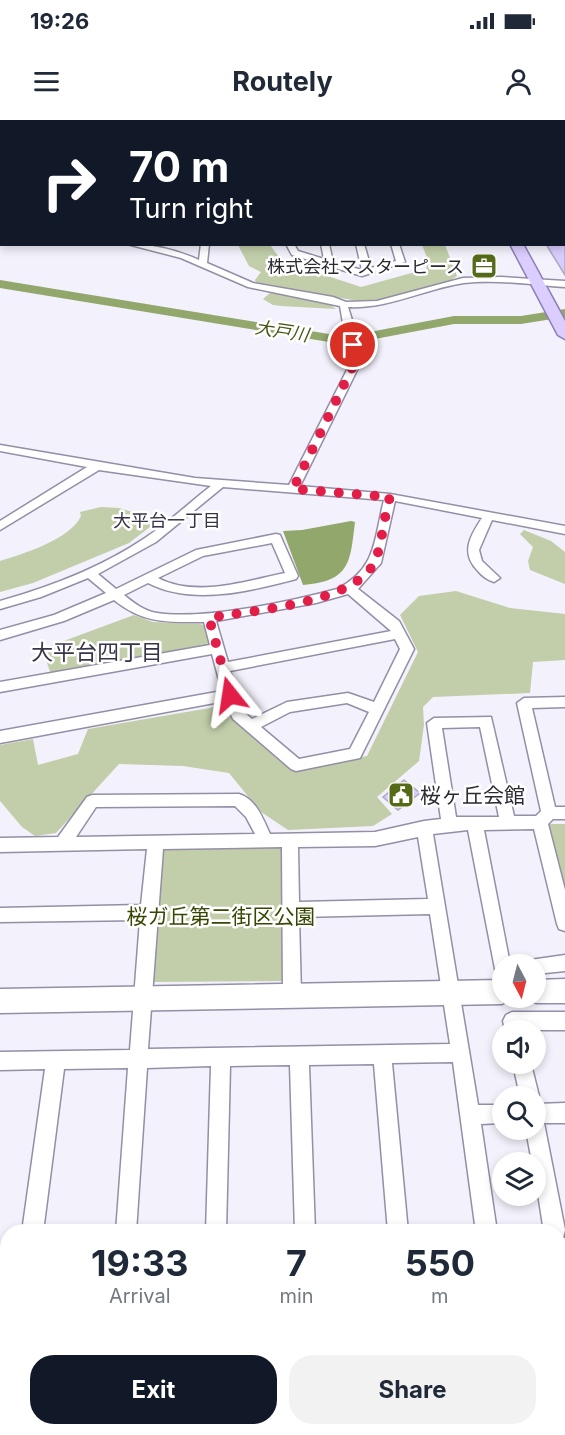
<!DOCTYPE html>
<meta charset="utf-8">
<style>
:root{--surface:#fff;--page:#f2f2f3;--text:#1f2937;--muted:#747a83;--accent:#111827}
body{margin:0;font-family:Inter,"Noto Sans JP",sans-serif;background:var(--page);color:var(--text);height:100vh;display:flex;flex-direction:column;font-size:22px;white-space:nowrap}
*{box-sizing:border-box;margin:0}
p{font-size:20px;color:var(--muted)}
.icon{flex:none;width:33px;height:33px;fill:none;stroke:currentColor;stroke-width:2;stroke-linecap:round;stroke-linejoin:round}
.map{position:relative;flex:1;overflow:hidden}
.panel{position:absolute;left:0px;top:1104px;width:566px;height:212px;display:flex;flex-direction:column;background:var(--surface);border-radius:24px 24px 0 0;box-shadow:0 3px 9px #0003}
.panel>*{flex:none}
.top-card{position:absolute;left:0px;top:0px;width:566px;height:126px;box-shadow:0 3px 9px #0003;background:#111827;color:#fff;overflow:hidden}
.needle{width:39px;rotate:173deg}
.buttons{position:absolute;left:492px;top:834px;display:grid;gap:12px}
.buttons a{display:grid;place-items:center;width:54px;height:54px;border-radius:50%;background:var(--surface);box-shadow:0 3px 9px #0003;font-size:30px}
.pin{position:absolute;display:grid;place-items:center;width:51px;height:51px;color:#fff;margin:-26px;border:3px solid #fff;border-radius:50%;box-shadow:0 2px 6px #0007}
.me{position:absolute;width:66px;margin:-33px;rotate:345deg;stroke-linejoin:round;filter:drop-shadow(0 0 4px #0008)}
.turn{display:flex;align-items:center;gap:21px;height:126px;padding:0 30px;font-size:27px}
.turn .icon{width:78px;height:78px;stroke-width:2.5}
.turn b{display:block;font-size:42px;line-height:51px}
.eta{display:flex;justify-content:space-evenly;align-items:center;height:102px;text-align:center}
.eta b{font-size:36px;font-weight:700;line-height:42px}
.button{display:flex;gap:12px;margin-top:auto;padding:12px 30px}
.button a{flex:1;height:69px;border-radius:24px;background:var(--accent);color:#fff;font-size:24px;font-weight:700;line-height:69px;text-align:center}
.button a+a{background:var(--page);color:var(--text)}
.status{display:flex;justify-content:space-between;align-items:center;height:42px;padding:0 30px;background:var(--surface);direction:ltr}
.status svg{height:16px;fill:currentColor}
header{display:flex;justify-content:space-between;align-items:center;height:78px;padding:0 30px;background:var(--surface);font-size:27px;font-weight:700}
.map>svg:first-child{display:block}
</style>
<div class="status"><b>19:26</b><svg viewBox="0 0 49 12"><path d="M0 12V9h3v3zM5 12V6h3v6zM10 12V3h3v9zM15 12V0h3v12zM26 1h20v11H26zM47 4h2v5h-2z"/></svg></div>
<header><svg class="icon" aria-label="menu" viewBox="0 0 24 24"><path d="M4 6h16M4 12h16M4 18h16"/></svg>Routely<svg class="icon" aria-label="person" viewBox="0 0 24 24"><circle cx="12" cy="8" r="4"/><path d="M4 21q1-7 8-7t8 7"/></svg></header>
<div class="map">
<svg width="565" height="1315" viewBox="0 0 565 1315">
<rect width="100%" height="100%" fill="#f3f1fb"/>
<g fill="#c1cea9">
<polygon points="227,125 270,125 282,141 361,167 426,149 428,140 422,125 445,125 457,156 451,160 391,179 364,182 256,163 255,160 261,152 249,146 238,125"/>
<polygon points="276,172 327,182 336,189 281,186 273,185 263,179 270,173"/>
<path d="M101,387l18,1 40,12 -30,23 -96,40 -33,9v-31c23,-7 71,-22 81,-45l-1,-4z"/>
<polygon points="524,410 551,421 565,432 565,464 530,450 528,441 533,427 520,414"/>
<polygon points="456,471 510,488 565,494 565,540 533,542 530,573 433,577 423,587 424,605 419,641 377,677 392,694 373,706 288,710 261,692 229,653 183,646 119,644 56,713 35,716 22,707 0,681 0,625 33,619 38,645 78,634 88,609 221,586 233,589 299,650 367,636 418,532 400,495 419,476"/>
<polygon points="134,495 153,502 201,504 206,507 210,523 204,526 51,554 42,529"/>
<polygon points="548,704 565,704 565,789"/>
<polygon points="162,728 285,728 285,861 150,862"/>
</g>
<path fill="#92a76b" d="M351,401l4,1c-5,40 -4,59 -52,63l-20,-54 19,-1z"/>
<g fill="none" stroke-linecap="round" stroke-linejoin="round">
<g fill="#92a76b" fill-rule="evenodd">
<polygon points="489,0 500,0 501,2 490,2"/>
<rect x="564" y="64" width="1" height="7"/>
<polygon points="0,160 335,215 359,214 454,196 521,196 565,189 565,197 521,204 454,204 359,222 335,223 0,168"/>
</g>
</g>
<g fill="#d9cdfe" stroke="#afa9c2" stroke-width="1.5">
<polygon points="546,124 565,124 565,155 552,134"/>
<polygon points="404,660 420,673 398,690 383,677"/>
</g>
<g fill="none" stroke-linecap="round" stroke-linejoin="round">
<g stroke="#948ea6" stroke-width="3">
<g id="street">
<polygon points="64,0 71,0 63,2"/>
<polygon points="107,0 189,0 102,2"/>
<rect x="198" y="0" width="6" height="2"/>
<polygon points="298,0 305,0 306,2 299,2"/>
<rect x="332" y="0" width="6" height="2"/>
<polygon points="0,8 2,8 0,17"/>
<rect x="0" y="55" width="2" height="4"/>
<rect x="0" y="73" width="2" height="5"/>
<rect x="0" y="99" width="2" height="4"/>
<path d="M127,124c25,0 50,6 72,16l2,-16h8l-2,19 46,20 80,14 13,5 31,-1 86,-23 38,-1 64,4v6c-33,-2 -68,-8 -101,-4 -40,6 -75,26 -116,24l8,26 4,31 -60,122 90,8 175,32v8l-73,-14 -13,30 3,11 18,17 -6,4c-6,-2 -12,-6 -16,-11 -18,-18 -8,-35 4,-53l-87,-17 -14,62 -23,26 41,32 15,28 -54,109 -64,13 -5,-2 -58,-50 -8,-18 -225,42v-12l222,-40 -10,-37 -212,38v-10l210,-37 -6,-23c-37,0 -60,2 -90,-22l-50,21 -64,19v-10l54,-15 52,-22 -18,-15 -47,19 -41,12v-8c50,-14 102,-34 145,-63 23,-15 44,-35 66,-52l-112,-16 -99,60v-9l87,-54 -87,-16v-6l195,33 94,7 61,-121 -10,-58 -92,-19 -67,-29zM223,367l161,13c-10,39 -7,69 -47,89 -48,13 -133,31 -180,24 -13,-2 -23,-10 -33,-18l24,-12c44,23 103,8 148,-4l2,-3 -18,-41 -4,-1 -80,16 -80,39 -18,-15 58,-32zM272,423l13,30c-39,8 -89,25 -127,5l45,-22zM348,474l43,37 -163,31 -12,-41 100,-18zM395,519l5,10 -26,53 -26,-9 -61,9 -35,17 -8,-7 -14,-41zM347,583l22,9 -19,37 -51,10 -38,-32 29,-15z"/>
<polygon points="286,124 294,124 298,131 324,139 321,124 329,124 333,142 362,150 356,124 364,124 371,148 396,141 391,124 399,124 405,142 362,156 292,135"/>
<path d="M565,577v10l-33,1 23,99h10v12h-12l-5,5 17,66v41l-6,-2 -2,-5 -23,-95 -50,1 26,134h-8v12l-6,-2 -28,-144 -35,4 45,271h24v18l-21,1 16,108h-21l-23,-170 -61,1 16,169h-20l-14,-168 -65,1 6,167h-20l-5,-167 -60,1 -4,166h-20l5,-166 -64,2 -11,164h-20l12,-164 -64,1 -21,163h-21l23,-163 -45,1v-18l130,-2 10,-130 -140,2v-14l141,-3 6,-56 -147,3v-14l58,-1 29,-40 5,-2 147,-1c17,5 24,25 31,40l105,-2 49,-11 17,-2 -14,-96 7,-5 57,-1 23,99h22l5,-5 -24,-108 7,-5zM480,607l19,90h-43l-14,-89zM235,686l11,11 9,17 -179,3 20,-30zM418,717l10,62 -129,3 -1,-55 77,-1zM282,727l1,147 3,6 6,2 6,-2 3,-6 -2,-77 131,-3 20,130 -302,5 15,-200z"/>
<polygon points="565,835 565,851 536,854 536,844 528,844 530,840"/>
<polygon points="512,892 565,892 565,910 505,910 503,901 506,895"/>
<polygon points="513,944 531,944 539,976 536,983 536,976 520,976"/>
<polygon points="565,983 565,1003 544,1003 565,1110 563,1118 565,1118 565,1174 558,1171 558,1112 544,1112 536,1061 536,1042 532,1042 526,1010 536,1010 536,984"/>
<rect x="558" y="1196" width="7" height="22"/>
<polygon points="8,1274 8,1308 16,1308 15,1315 0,1315 0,1277"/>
<polygon points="99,1308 123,1308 122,1315 98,1315"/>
<rect x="198" y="1308" width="24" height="7"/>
<rect x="301" y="1308" width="24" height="7"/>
<polygon points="404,1308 428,1308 429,1315 405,1315"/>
<polygon points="506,1308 530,1308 531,1315 507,1315"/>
</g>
</g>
<g stroke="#948ea6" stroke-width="3">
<g id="secondary">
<rect x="0" y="35" width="2" height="6"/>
<polygon points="565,859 565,883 536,883 527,879 526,878 536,878 536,860"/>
<polygon points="502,860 502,878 512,878 502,884 0,893 0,869"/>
</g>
</g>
<g stroke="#8e7eb7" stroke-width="3">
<g id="primary">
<polygon points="451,0 461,0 462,2 452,2"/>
<polygon points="510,124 523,124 565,201 565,219 558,215"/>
</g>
</g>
<use href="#street" fill="#fff" fill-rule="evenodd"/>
<use href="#secondary" fill="#fff" fill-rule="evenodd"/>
<use href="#primary" fill="#dbcdfe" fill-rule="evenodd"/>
</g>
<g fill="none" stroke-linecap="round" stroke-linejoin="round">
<path stroke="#e11d48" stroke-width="10" stroke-dasharray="0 18" d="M230,575l-21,-77c44,-8 141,-14 164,-53 8,-12 11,-51 17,-68l-97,-8 61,-125 -1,-19"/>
</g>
<defs>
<g id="office-square" transform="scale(1.35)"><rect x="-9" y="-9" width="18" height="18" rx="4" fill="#546a19" stroke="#fff"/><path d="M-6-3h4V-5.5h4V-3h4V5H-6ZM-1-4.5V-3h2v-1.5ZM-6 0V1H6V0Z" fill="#fff"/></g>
<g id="civic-square" transform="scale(1.35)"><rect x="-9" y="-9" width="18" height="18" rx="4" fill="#546a19" stroke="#fff"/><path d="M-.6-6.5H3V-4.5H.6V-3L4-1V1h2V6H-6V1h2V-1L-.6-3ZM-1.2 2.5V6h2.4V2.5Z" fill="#fff"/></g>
</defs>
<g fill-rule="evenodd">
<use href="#office-square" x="484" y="146"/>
<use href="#civic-square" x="401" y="675"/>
</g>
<g text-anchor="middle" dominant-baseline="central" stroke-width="5" stroke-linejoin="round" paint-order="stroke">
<g font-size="18" fill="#2b2932" stroke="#fff" text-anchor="end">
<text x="464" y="146">株式会社マスターピース</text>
</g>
<g font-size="18" font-style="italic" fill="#445614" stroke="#fff">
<text transform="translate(282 211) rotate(9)">大戸川</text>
</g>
<g font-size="18" fill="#383347" stroke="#fff">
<text x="167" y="400">大平台一丁目</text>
</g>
<g font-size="21" fill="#2b2932" stroke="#fff" text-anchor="start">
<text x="420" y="675">桜ヶ丘会館</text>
</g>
<g font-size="21" fill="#354700" stroke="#fff">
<text x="221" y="796">桜ガ丘第二街区公園</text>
</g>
<g font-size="22" fill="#383347" stroke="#fff">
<text x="97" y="532">大平台四丁目</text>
</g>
</g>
</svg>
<div class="buttons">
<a><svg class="needle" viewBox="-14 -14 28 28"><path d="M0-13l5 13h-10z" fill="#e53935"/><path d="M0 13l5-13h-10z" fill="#747a83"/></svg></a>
<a><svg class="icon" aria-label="sound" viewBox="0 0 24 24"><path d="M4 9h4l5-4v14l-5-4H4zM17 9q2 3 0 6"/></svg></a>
<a><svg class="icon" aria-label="search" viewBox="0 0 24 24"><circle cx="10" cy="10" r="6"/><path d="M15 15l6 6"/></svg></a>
<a><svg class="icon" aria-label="layers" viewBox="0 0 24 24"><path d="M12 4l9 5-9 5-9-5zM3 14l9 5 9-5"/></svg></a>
</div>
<div class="pin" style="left:353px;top:225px;background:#d93025"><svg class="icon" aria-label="arrive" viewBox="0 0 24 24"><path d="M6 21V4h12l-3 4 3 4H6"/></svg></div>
<svg class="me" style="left:230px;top:575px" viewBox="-20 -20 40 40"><path d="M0-17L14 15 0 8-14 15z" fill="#e11d48" stroke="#fff" stroke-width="4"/></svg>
<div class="top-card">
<div class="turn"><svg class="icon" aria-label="right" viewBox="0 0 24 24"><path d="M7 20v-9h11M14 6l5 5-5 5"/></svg><div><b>70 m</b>Turn right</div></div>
</div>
<section class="panel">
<div class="eta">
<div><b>19:33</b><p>Arrival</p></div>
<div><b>7</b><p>min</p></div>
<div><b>550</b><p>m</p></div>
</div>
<div class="button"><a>Exit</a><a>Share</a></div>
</section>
</div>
